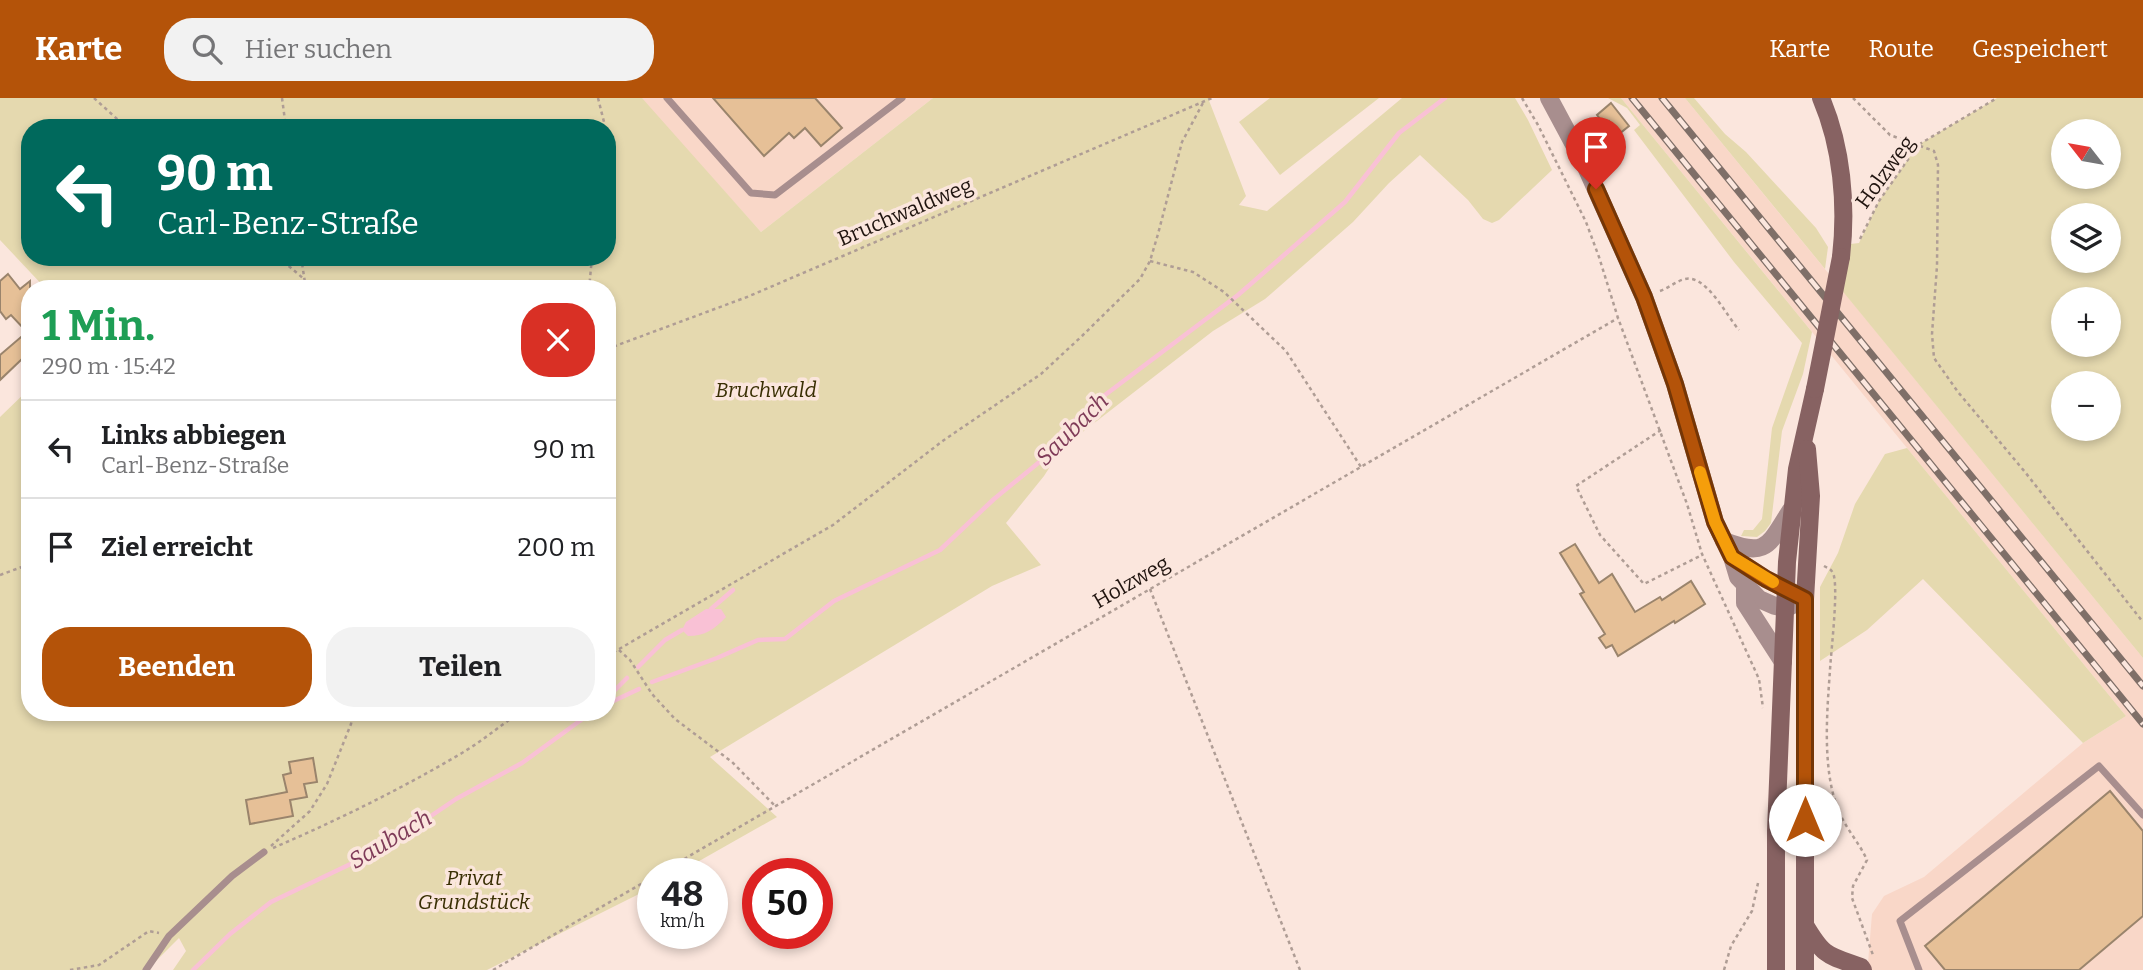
<!DOCTYPE html>
<html lang="de">
<meta charset="utf-8">
<style>
:root{--surface:#fff;--page:#f2f2f2;--text:#202124;--muted:#757577;--line:#e0e0e0;--accent:#b45309}
body{margin:0;font-family:Bitter,serif;background:var(--page);color:var(--text);height:100vh;display:flex;flex-direction:column;font-size:26px;white-space:nowrap}
*{box-sizing:border-box;margin:0}
p{font-size:23px;color:var(--muted)}
.icon{flex:none;width:38px;height:38px;fill:none;stroke:currentColor;stroke-width:2;stroke-linecap:round;stroke-linejoin:round}
.map{position:relative;flex:1;overflow:hidden}
.side{position:absolute;left:21px;top:182px;width:595px;height:441px;display:flex;flex-direction:column;background:var(--surface);border-radius:28px;box-shadow:0 4px 10px #0003}
.side>*{flex:none}
.guide{position:absolute;left:21px;top:21px;width:595px;height:147px;border-radius:28px;box-shadow:0 4px 10px #0003;background:#00695c;color:#fff;overflow:hidden}
.needle{width:46px;rotate:301deg}
.tools{position:absolute;left:2051px;top:21px;display:grid;gap:14px}
.tools a{display:grid;place-items:center;width:70px;height:70px;border-radius:50%;background:var(--surface);box-shadow:0 4px 10px #0003;font-size:35px}
.speed{position:absolute;left:637px;top:760px;display:flex;gap:14px;font-size:35px;font-weight:700;text-align:center}
.speed>*{display:grid;place-content:center;width:91px;height:91px;border-radius:50%;background:var(--surface);box-shadow:0 4px 10px #0003;line-height:1}
.speed small{font-size:18px;font-weight:400}
.speed .limit{border:10px solid #d22;background:#fff;color:#111}
.pin{position:absolute;display:grid;place-items:center;width:60px;height:60px;color:#fff;margin:-72px -30px;border-radius:50% 50% 50% 0;rotate:-45deg;box-shadow:0 0 7px #0007}
.pin .icon{rotate:45deg}
.me{position:absolute;width:77px;margin:-38px;rotate:0deg;stroke-linejoin:round;filter:drop-shadow(0 0 5px #0008)}
.turn{display:flex;align-items:center;gap:24px;height:147px;padding:0 21px;font-size:32px}
.turn .icon{width:91px;height:91px;stroke-width:2.5}
.turn b{display:block;font-size:49px;line-height:60px}
.round{display:grid;place-items:center;flex:none;width:74px;height:74px;border-radius:28px;background:var(--page)}
.overview{display:flex;align-items:center;justify-content:space-between;height:119px;padding:0 21px}
h1{font-size:42px;font-weight:700;line-height:52px;color:#1e9e55}
.cta{display:flex;gap:14px;margin-top:auto;padding:14px 21px}
.cta a{flex:1;height:80px;border-radius:28px;background:var(--accent);color:#fff;font-size:28px;font-weight:700;line-height:80px;text-align:center}
.cta a+a{background:var(--page);color:var(--text)}
ul{padding:0;list-style:none}
li{display:flex;align-items:center;gap:21px;height:98px;padding:0 21px;border-top:2px solid var(--line)}
li div{flex:1}
li b{display:block;font-size:26px}
li em{font-style:normal}
header{display:flex;align-items:center;gap:42px;box-sizing:border-box;height:98px;padding:0 35px;background:var(--accent);color:#fff}
header strong{font-size:33px}
nav{display:flex;gap:38px;margin-inline-start:auto;font-size:24px}
.search{width:490px;height:63px;background:var(--page);display:flex;align-items:center;gap:18px;box-sizing:border-box;padding:0 24px;border-radius:28px;color:var(--muted);font-size:26px}
.map>svg:first-child{display:block}
</style>
<header>
<strong>Karte</strong>
<div class="search"><svg class="icon" aria-label="search" viewBox="0 0 24 24"><circle cx="10" cy="10" r="6"/><path d="M15 15l6 6"/></svg>Hier suchen</div>
<nav><a>Karte</a><a>Route</a><a>Gespeichert</a></nav>
</header>
<div class="map">
<svg width="2143" height="872" viewBox="0 0 2143 872">
<rect width="100%" height="100%" fill="#fbe6dd"/>
<g fill="#f9d7c8">
<polygon points="640,0 933,0 761,134"/>
<polygon points="1621,0 1685,0 2143,560 2143,872 1870,872 1868,865 1872,816 1884,798 1924,779 2083,645 2126,618"/>
</g>
<g fill="#e5d9af" fill-rule="evenodd">
<path d="M0,0h642l119,134 172,-134h275l38,98 -7,9 28,6 135,-113h113l13,22 24,50 -53,50 -7,3 -9,-4 -15,-19 -48,-45 -31,28 -36,39 -88,77 -52,32 -151,117 -18,28 -38,47 35,42 -49,21 -282,171 67,60 -99,56h-25v14l-166,83h-314l13,-19 -7,-13 -32,32h-147v-553l30,-29v324h577v-423h-561l-46,-49zM30,30h577v129h-577z"/>
<polygon points="1270,0 1379,0 1280,77 1239,24"/>
<polygon points="1608,0 1621,0 1812,234 1803,276 1782,333 1771,425 1765,433 1757,439 1741,438 1744,432 1753,432 1762,421 1772,330 1802,245 1734,164 1634,32 1640,27 1627,10"/>
<polygon points="1685,0 1694,0 1725,36 1746,54 1816,130 1828,149 1825,171"/>
<path d="M1997,0h146v560l-303,-370 2,-43 17,-2 20,-42 39,-56zM2063,33h46v46h-46zM2063,117h46v46h-46zM2063,201h46v46h-46zM2063,285h46v46h-46z"/>
<polygon points="1907,350 2126,618 2083,645 1923,481 1867,532 1820,563 1820,489 1838,455 1855,406 1885,356"/>
</g>
<path fill="#f9c1d5" d="M706,511h15l5,8c-11,12 -21,19 -38,19l-6,-6 4,-8z"/>
<g fill="none" stroke-linecap="round" stroke-linejoin="round">
<g stroke="#f9c1d5" stroke-width="4.5">
<polyline points="711,511 733,492"/>
<polyline points="638,569 665,542 682,532"/>
<polyline points="652,584 717,560 758,542 785,541 834,503 940,452 994,401 1048,357 1058,338 1093,306 1238,197 1345,104 1399,35 1445,0"/>
<polyline points="607,600 627,580"/>
<polyline points="607,606 639,591"/>
<polyline points="193,872 230,836 271,804 382,751 456,701 522,665 592,614"/>
</g>
</g>
<g fill="#e6c097" stroke="#9a846c" stroke-width="2">
<polygon points="713,0 815,0 842,30 821,48 805,30 794,40 789,35 764,58"/>
<polygon points="1611,5 1629,28 1619,36 1609,23 1605,27 1597,17"/>
<polygon points="8,176 20,191 30,183 30,270 22,261 0,282 0,257 27,234 11,217 6,221 0,213 0,183"/>
<polygon points="1575,446 1599,485 1612,476 1635,514 1660,499 1662,502 1691,483 1705,506 1675,525 1674,523 1618,558 1612,547 1606,550 1599,540 1605,536 1580,496 1584,494 1560,455"/>
<polygon points="313,660 317,684 304,686 307,699 290,702 293,718 250,726 246,702 287,694 283,677 291,675 289,664"/>
<polygon points="2110,693 2143,733 2143,818 2079,872 1945,872 1925,848"/>
</g>
<g fill="none" stroke-linecap="round" stroke-linejoin="round">
<g stroke="#af9d95" stroke-width="2.5" stroke-dasharray="3.5 3.5" stroke-linecap="butt">
<polyline points="94,0 127,30"/>
<polyline points="282,0 286,30"/>
<polyline points="598,0 604,24 603,30"/>
<polyline points="1522,0 1538,27 1586,124 1599,159 1618,220 1687,406 1702,456 1759,581 1763,610"/>
<polyline points="1853,0 1890,37 1934,53 1938,67 1937,168 1932,236 1934,260 1958,294 2025,374 2143,524"/>
<polyline points="1860,141 1879,103 1918,47 1997,0"/>
<polyline points="278,159 304,181"/>
<polyline points="301,159 306,191"/>
<polyline points="1150,163 1193,174 1224,194 1286,253 1361,369"/>
<polyline points="589,191 592,159"/>
<path d="M1660,193c9,-3 16,-10 25,-12 21,-5 41,36 54,51"/>
<polyline points="607,251 747,199 1212,0"/>
<polyline points="1661,332 1576,388 1600,437 1644,486 1702,457"/>
<path d="M1824,468c5,3 6,2 9,7 6,13 -2,78 -3,97 -3,42 -8,99 8,139 7,19 21,33 29,51l-14,26 -1,12 21,57"/>
<polyline points="0,477 30,466"/>
<polyline points="1150,491 1300,872"/>
<polyline points="619,552 630,562 652,596 675,621 732,664 775,708"/>
<polyline points="607,558 833,427 944,342 1041,276 1082,238 1140,181 1150,163 1158,136 1182,44 1204,3"/>
<polyline points="271,748 310,713 327,686 351,626 354,614"/>
<path d="M273,750c65,-28 128,-59 189,-95 20,-12 38,-27 58,-41"/>
<polyline points="660,775 1618,220"/>
<polyline points="70,872 99,867 149,833 159,835"/>
<polyline points="493,872 653,779"/>
<polyline points="1724,872 1731,848 1752,813 1758,785"/>
</g>
<g stroke="#a88e8e" stroke-width="7">
<polyline points="667,0 751,95 775,97 902,0"/>
<polyline points="146,872 169,838 232,778 264,754"/>
<polyline points="1919,872 1900,823 2099,668 2143,717"/>
</g>
<g stroke="#a88e8e" stroke-width="18">
<polyline points="1549,0 1586,69 1644,199 1675,286 1715,424 1732,459 1738,479 1759,501 1775,508 1786,510 1805,501"/>
<path d="M1724,443c44,17 44,4 67,-31"/>
<polyline points="1732,459 1766,481 1796,496"/>
<polyline points="1745,489 1745,505 1783,564"/>
</g>
<g stroke="#876262" stroke-width="18">
<path d="M1821,0c21,49 26,107 20,159"/>
<path d="M1805,827c19,32 22,30 56,42l2,3"/>
<polyline points="1776,872 1776,733 1787,464 1797,371 1815,291"/>
<polyline points="1805,872 1805,501 1811,398 1807,351"/>
</g>
<g stroke="#7f6f68" stroke-width="7">
<g id="rail">
<polyline points="1632,0 2143,626"/>
<polyline points="1662,0 2143,588"/>
</g>
</g>
<use href="#rail" stroke="#fbe6dd" stroke-width="4.5" stroke-dasharray="13" stroke-linecap="butt"/>
<polyline stroke="#876262" stroke-width="18" points="1815,291 1841,159"/>
</g>
<g fill="none" stroke-linecap="round" stroke-linejoin="round">
<g stroke="#753606" stroke-width="18">
<polyline id="route" points="1596,91 1644,199 1675,286 1715,424 1732,459 1766,481 1805,501 1805,722"/>
</g>
<use href="#route" stroke="#b45309" stroke-width="12"/>
<polyline stroke="#f59e0b" stroke-width="12" points="1700,374 1715,424 1732,459 1773,484"/>
</g>
<g text-anchor="middle" dominant-baseline="central" stroke-width="7" stroke-linejoin="round" paint-order="stroke">
<g font-size="21" fill="#20140f" stroke="#fbe6dd">
<text transform="translate(1885 74) rotate(-54)">Holzweg</text>
<text transform="translate(905 114) rotate(-23)">Bruchwaldweg</text>
<text transform="translate(1131 484) rotate(-30)">Holzweg</text>
</g>
<g font-size="21" font-style="italic" fill="#392f03" stroke="#fbe6dd">
<text x="766" y="292">Bruchwald</text>
<text x="474" y="780">Privat<tspan x="474" dy="24">Grundstück</tspan></text>
</g>
<g font-size="23" font-style="italic" fill="#7f3b58" stroke="#fbe6dd">
<text transform="translate(1072 331) rotate(-45)">Saubach</text>
<text transform="translate(390 741) rotate(-31)">Saubach</text>
</g>
</g>
</svg>
<div class="tools">
<a><svg class="needle" viewBox="-14 -14 28 28"><path d="M0-13l5 13h-10z" fill="#e53935"/><path d="M0 13l5-13h-10z" fill="#757577"/></svg></a>
<a><svg class="icon" aria-label="layers" viewBox="0 0 24 24"><path d="M12 4l9 5-9 5-9-5zM3 14l9 5 9-5"/></svg></a>
<a>+</a>
<a>−</a>
</div>
<div class="speed"><div>48<small>km/h</small></div><div class="limit">50</div></div>
<div class="pin" style="left:1596px;top:91px;background:#d93025"><svg class="icon" aria-label="arrive" viewBox="0 0 24 24"><path d="M6 21V4h12l-3 4 3 4H6"/></svg></div>
<svg class="me" style="left:1805px;top:722px" viewBox="-20 -20 40 40"><circle r="19" fill="#fff"/><path d="M0-13L10 11 0 6-10 11z" fill="#b45309"/></svg>
<div class="guide">
<div class="turn"><svg class="icon" aria-label="left" viewBox="0 0 24 24"><path d="M17 20v-9H6M10 6l-5 5 5 5"/></svg><div><b>90 m</b>Carl-Benz-Straße</div></div>
</div>
<section class="side">
<div class="overview"><div><h1>1 Min.</h1><p>290 m · 15:42</p></div><a class="round" style="background:#d93025;color:#fff"><svg class="icon" aria-label="close" viewBox="0 0 24 24"><path d="M6 6l12 12M18 6L6 18"/></svg></a></div>
<ul>
<li><svg class="icon" aria-label="left" viewBox="0 0 24 24"><path d="M17 20v-9H6M10 6l-5 5 5 5"/></svg><div><b>Links abbiegen</b><p>Carl-Benz-Straße</p></div><em>90 m</em></li>
<li><svg class="icon" aria-label="arrive" viewBox="0 0 24 24"><path d="M6 21V4h12l-3 4 3 4H6"/></svg><div><b>Ziel erreicht</b></div><em>200 m</em></li>
</ul>
<div class="cta"><a>Beenden</a><a>Teilen</a></div>
</section>
</div>
